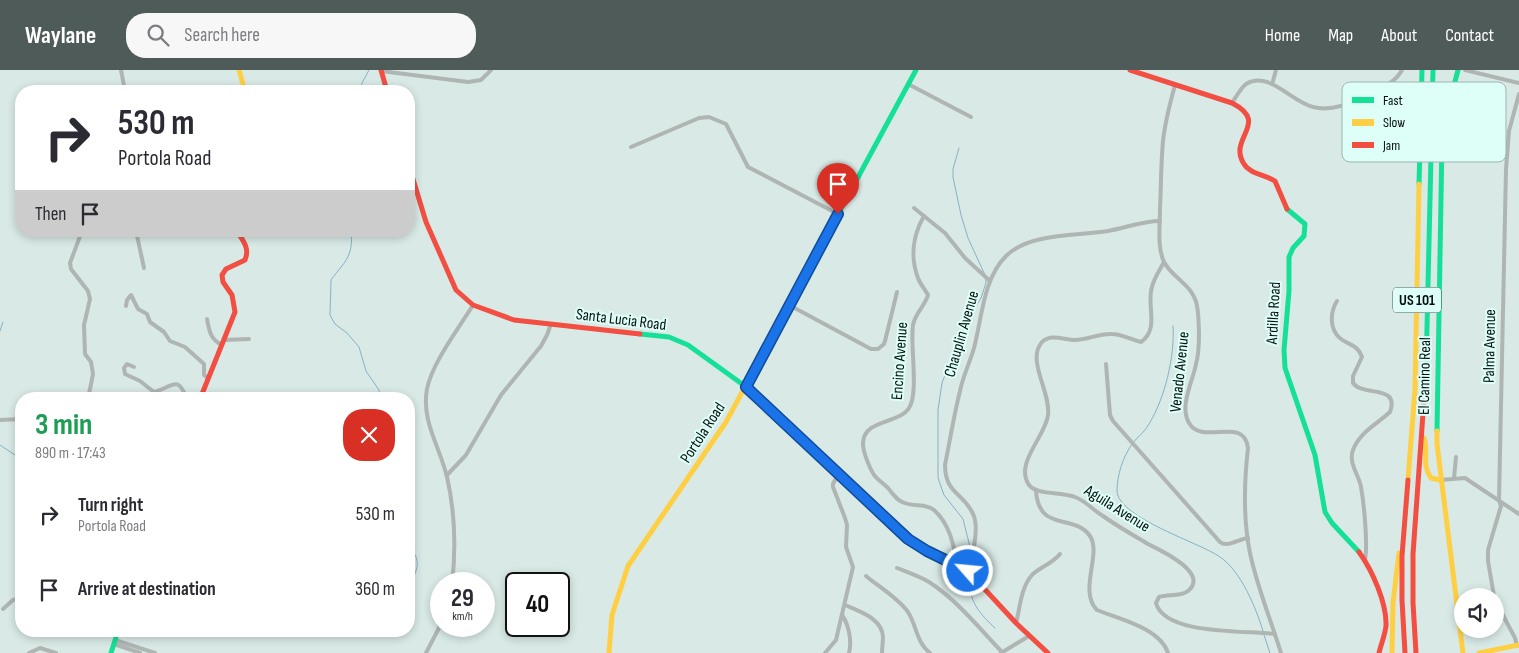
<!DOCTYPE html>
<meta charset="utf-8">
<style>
:root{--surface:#fff;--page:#f7f7f7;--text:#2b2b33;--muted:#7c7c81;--accent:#4f5b59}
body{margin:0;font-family:"Sofia Sans Condensed",sans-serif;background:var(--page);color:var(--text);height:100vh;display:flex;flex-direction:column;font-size:19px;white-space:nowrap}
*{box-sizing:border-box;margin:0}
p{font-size:16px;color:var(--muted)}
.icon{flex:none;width:28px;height:28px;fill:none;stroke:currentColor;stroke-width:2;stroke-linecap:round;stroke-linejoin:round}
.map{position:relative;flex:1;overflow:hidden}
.details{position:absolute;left:15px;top:322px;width:400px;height:245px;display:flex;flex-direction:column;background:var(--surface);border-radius:20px;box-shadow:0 2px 8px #0003}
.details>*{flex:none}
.guide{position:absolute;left:15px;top:15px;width:400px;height:152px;border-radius:20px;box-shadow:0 2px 8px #0003;background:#fff;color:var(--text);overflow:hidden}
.tools{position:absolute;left:1454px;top:518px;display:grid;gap:10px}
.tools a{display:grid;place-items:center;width:50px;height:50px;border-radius:50%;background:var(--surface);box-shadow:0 2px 8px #0003;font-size:25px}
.speed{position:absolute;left:430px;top:502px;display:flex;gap:10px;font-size:25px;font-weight:700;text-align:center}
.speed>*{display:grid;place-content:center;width:65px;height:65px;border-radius:50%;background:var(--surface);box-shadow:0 2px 8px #0003;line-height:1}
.speed small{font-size:12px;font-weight:400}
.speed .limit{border:2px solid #111;border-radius:8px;background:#fff;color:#111}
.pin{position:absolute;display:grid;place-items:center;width:42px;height:42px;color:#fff;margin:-51px -21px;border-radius:50% 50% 50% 0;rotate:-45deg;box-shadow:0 0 5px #0007}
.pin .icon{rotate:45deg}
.me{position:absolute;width:55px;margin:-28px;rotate:297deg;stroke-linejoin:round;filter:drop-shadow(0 0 4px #0008)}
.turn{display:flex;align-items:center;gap:18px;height:105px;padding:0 20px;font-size:22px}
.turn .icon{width:65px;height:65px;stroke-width:2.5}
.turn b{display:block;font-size:35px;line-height:42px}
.then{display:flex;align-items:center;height:48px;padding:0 20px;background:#0003;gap:10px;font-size:19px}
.round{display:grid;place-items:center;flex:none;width:52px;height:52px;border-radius:20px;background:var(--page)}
.headline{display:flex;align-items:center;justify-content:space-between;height:85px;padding:0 20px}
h1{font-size:30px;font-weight:700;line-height:38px;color:#1e9e55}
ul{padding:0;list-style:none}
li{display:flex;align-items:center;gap:15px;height:75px;padding:0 20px}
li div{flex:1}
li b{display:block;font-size:19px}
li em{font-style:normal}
header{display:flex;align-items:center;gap:30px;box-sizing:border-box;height:70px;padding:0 25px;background:var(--accent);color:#fff}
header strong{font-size:24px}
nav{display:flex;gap:28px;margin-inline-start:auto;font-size:18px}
.search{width:350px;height:45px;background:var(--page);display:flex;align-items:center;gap:12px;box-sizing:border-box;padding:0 18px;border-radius:20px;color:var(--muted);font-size:19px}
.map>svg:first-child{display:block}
</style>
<header>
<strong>Waylane</strong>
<div class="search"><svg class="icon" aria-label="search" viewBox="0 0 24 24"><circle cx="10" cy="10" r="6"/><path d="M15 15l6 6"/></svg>Search here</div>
<nav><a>Home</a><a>Map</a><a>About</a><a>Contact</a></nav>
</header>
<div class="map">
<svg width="1519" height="583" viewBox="0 0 1519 583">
<rect width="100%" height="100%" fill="#d8e9e6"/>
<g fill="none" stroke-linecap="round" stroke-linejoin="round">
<g stroke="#88b1c6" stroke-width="1">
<polyline points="361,21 362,13 369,0"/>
<polyline points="959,78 953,99 953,107 961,145 968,168 985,205"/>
<path d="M351,161c3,26 -7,31 -20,49l-1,35 5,9 12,9 12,14 7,24 13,19 1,9"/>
<path d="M1173,256c2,30 -8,72 -24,98 -4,8 -12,13 -17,20 -9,13 -15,31 -15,47 1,27 84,52 103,66 21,14 36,51 43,74"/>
<polyline points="0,261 3,252"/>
<polyline points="0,375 21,389"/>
<polyline points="409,435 411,445 409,451"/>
<path d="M409,477c2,3 6,7 7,10 4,9 -2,20 -7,28"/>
<polyline points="971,481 963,449 944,425 938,408 938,340 942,313 949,294 972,242 981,228 986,213 986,209"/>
<path d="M970,507c-2,24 9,36 25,51"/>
<polyline points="1264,565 1270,583"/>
</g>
<g stroke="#afb5b2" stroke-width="4">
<polyline points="121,0 125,21"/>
<polyline points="1465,0 1519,13"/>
<polyline points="381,1 468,12 481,10 491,0"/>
<polyline points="1273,11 1276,0"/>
<polyline points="908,14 971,47"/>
<path d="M1175,15c-5,18 -10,37 -12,56 -2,22 -2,46 -3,68 0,17 -3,38 4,53 4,8 12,14 18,20 18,15 16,29 17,51 0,11 0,21 -3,31 -3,17 -17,42 -7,59 13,23 55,-8 59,25 -4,35 -5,71 2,105 7,34 21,67 31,100"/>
<path d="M1232,33c4,-6 8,-14 14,-19 23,-14 45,18 67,23 19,5 38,-4 55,-12 12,-6 27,-12 34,-25"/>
<polyline points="631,77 699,48 709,47 726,54 748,97 838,144"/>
<polyline points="914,138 945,163 965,188 990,211"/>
<path d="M924,146c-11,19 -14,41 -6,62 2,6 7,11 10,17 -3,11 -13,18 -15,30 -3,21 6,68 -4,83 -10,16 -45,11 -46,35 0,9 6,24 11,32 4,5 10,9 14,13 5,6 9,13 17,15 9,4 21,0 29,7 16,14 20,36 23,55"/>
<polyline points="82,161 70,193 71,199 88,221 90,229 84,255 85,284 91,292 93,304 89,324 93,329"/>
<polyline points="136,161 144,198"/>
<path d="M1164,192c-4,8 -10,16 -12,25 -6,18 8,42 -11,55 -10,-2 -19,-8 -29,-8 -13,-1 -24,6 -37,6 -11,0 -24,-7 -33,2 -16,18 9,50 6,73 -2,21 -34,48 -19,70 7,10 33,7 46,12 11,4 18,13 28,19 14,10 30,19 45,28 12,6 62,29 40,47 -7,6 -20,3 -29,6l-3,6c9,33 92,27 119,31"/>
<path d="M1337,231c-7,11 -8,29 4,38 8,6 17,6 21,18l-9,19v7c10,14 47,1 37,29 -13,12 -30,20 -37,38 -5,13 6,25 8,37 3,17 7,57 4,73"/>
<polyline points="789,235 871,279 878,279 884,274 885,271 897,222"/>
<polyline points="126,236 127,230 131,225 138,239 147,244 150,252 164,262 170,271 185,277 204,294 204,305 208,308"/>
<path d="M207,249c2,11 3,20 15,26"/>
<polyline points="224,270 249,269"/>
<path d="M1106,294l4,51 3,6 107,121c7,6 19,-3 28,-4"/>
<path d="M134,297l-7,-3 -3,4 1,6 15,7 14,11c18,-4 23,-19 33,7"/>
<polyline points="0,350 21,349"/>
<polyline points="448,404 466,385 501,325 541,276 547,265 551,254"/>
<polyline points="1454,408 1456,387"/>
<polyline points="1440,410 1465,408 1519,444"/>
<path d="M1036,421c3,42 38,22 54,45 12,18 -12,55 7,74 22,9 63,18 71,43"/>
<path d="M897,498c10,4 22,8 32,14 28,18 50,46 73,70"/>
<path d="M968,501c4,-15 12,-43 5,-57 -9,-21 -28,-20 -28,-49 5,-25 9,-50 15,-74 3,-15 10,-29 14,-43 8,-30 9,-69 32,-92 23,-23 71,-20 102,-25 17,-3 34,-10 52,-10"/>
<path d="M866,506c13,11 32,22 42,36 9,14 8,30 22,41"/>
<path d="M452,514c4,-35 3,-72 -5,-107 -7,-30 -26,-56 -20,-88 5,-26 32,-61 46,-84"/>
<polyline points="1494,526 1488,491 1488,480 1501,436 1499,430 1506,99 1509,61 1519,24"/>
<polyline points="1495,530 1515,568 1517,576"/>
<path d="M845,535c15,7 37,13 38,32 0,5 -1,11 -1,16"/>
<polyline points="3,539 13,530 21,528"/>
<path d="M842,545c7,10 10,26 7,38"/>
<path d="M1016,553c4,-15 5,-36 16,-48 8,-8 20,-11 28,-21"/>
<polyline points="115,570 155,583"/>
<polyline points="114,574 140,583"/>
<polyline points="29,583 40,578 56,583"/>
<polyline points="426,583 441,554"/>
<polyline points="825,583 836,570 853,497 846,477 847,455 845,448 833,417 833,414 839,403"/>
<polyline points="1001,583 1029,566"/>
</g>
<g stroke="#16e098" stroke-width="5">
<polyline points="1419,114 1422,0"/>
<polyline points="1287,139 1305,154 1304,166 1293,178 1289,187 1289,221 1284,280 1285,298 1315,385 1325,442 1332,453 1359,482"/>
<polyline points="796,222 916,0"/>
<polyline points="640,264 669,267 688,275 749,319 897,459"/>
<polyline points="1426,301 1433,0"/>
<polyline points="1437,361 1442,70 1446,46 1458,0"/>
<polyline points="111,583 118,561"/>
</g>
<g stroke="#ffcf43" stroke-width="5">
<polyline points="239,0 245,21"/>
<polyline points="1437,361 1437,374 1463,583"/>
<path d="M1424,368c5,15 -3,26 7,40l9,2"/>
<polyline points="1408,410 1415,319 1419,114"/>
<polyline points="609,583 612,545 628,496 726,352 796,222"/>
<polyline points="1392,583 1393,533 1399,483"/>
<polyline points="1479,583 1519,575"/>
</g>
<g stroke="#f24e42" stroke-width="5">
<polyline points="381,0 387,21"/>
<path d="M1130,0l102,33c39,20 -5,35 12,61 6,10 22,11 31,17l12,28"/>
<polyline points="409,96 426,152 456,220 473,235 514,250 640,264"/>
<path d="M200,329l35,-87 -3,-17 -9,-13 -1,-7 4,-6 19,-9c5,-12 -2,-19 -8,-29"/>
<polyline points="897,459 908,469 927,481 966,499 1016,553 1048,583"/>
<path d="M1359,482c13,18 28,51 27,74 -1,9 -5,18 -7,27"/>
<polyline points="1405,583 1402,530 1402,486 1408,410"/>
<polyline points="1416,583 1413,533 1413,484 1426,301"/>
</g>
</g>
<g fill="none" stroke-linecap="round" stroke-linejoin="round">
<g stroke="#114b97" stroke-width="12">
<polyline id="route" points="838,144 746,317 908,469 927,481 968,501"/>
</g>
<use href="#route" stroke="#1a73e8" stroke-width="9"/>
</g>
<g text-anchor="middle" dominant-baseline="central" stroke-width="4" stroke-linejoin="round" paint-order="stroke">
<rect fill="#defef8" stroke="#465754" stroke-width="1" x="1393" y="217.5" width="48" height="25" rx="4"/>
<g font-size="15" font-weight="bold" fill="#050f0d">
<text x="1417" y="230">US 101</text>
</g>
<g font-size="16" fill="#050f0d" stroke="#defef8">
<text transform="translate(1274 243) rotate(-87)">Ardilla Road</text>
<text transform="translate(621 250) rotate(7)">Santa Lucia Road</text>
<text transform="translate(962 264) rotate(-74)">Chauplin Avenue</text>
<text transform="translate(1490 276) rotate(-89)">Palma Avenue</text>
<text transform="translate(900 291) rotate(-86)">Encino Avenue</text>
<text transform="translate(1180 302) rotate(-84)">Venado Avenue</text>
<text transform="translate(1425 306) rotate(-89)">El Camino Real</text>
<text transform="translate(703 363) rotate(-57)">Portola Road</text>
<text transform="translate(1117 439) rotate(32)">Aguila Avenue</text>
</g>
</g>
<rect x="1342" y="12" width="164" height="80" rx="8" fill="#defef8" stroke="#9db6b2" stroke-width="1"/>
<rect x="1352" y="27" width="22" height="6" fill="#16e098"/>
<rect x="1352" y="49" width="22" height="7" fill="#ffcf43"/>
<rect x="1352" y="72" width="22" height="6" fill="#f24e42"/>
<g font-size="14" fill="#050f0d">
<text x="1383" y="35">Fast</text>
<text x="1383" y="57">Slow</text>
<text x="1383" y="80">Jam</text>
</g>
</svg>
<div class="tools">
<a><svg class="icon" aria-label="sound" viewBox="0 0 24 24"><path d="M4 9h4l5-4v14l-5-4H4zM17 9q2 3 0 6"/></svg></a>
</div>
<div class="speed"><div>29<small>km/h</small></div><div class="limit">40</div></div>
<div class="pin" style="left:838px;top:144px;background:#d93025"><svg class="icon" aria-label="arrive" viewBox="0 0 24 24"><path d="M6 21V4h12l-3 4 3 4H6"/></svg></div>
<svg class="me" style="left:968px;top:501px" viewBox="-20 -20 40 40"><circle r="17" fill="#1a73e8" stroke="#fff" stroke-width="3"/><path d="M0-11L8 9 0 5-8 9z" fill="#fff"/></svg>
<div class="guide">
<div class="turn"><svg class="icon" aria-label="right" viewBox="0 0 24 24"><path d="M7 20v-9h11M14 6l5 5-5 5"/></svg><div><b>530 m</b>Portola Road</div></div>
<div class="then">Then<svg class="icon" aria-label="arrive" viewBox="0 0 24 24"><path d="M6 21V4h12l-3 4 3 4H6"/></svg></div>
</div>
<section class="details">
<div class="headline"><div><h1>3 min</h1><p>890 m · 17:43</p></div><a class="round" style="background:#d93025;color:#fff"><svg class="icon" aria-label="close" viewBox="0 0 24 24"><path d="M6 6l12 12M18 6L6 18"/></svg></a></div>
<ul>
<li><svg class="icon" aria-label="right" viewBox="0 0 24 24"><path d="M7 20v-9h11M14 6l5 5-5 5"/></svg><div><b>Turn right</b><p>Portola Road</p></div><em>530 m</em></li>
<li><svg class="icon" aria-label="arrive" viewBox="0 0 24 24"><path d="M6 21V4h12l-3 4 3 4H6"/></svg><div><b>Arrive at destination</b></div><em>360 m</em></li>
</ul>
</section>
</div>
